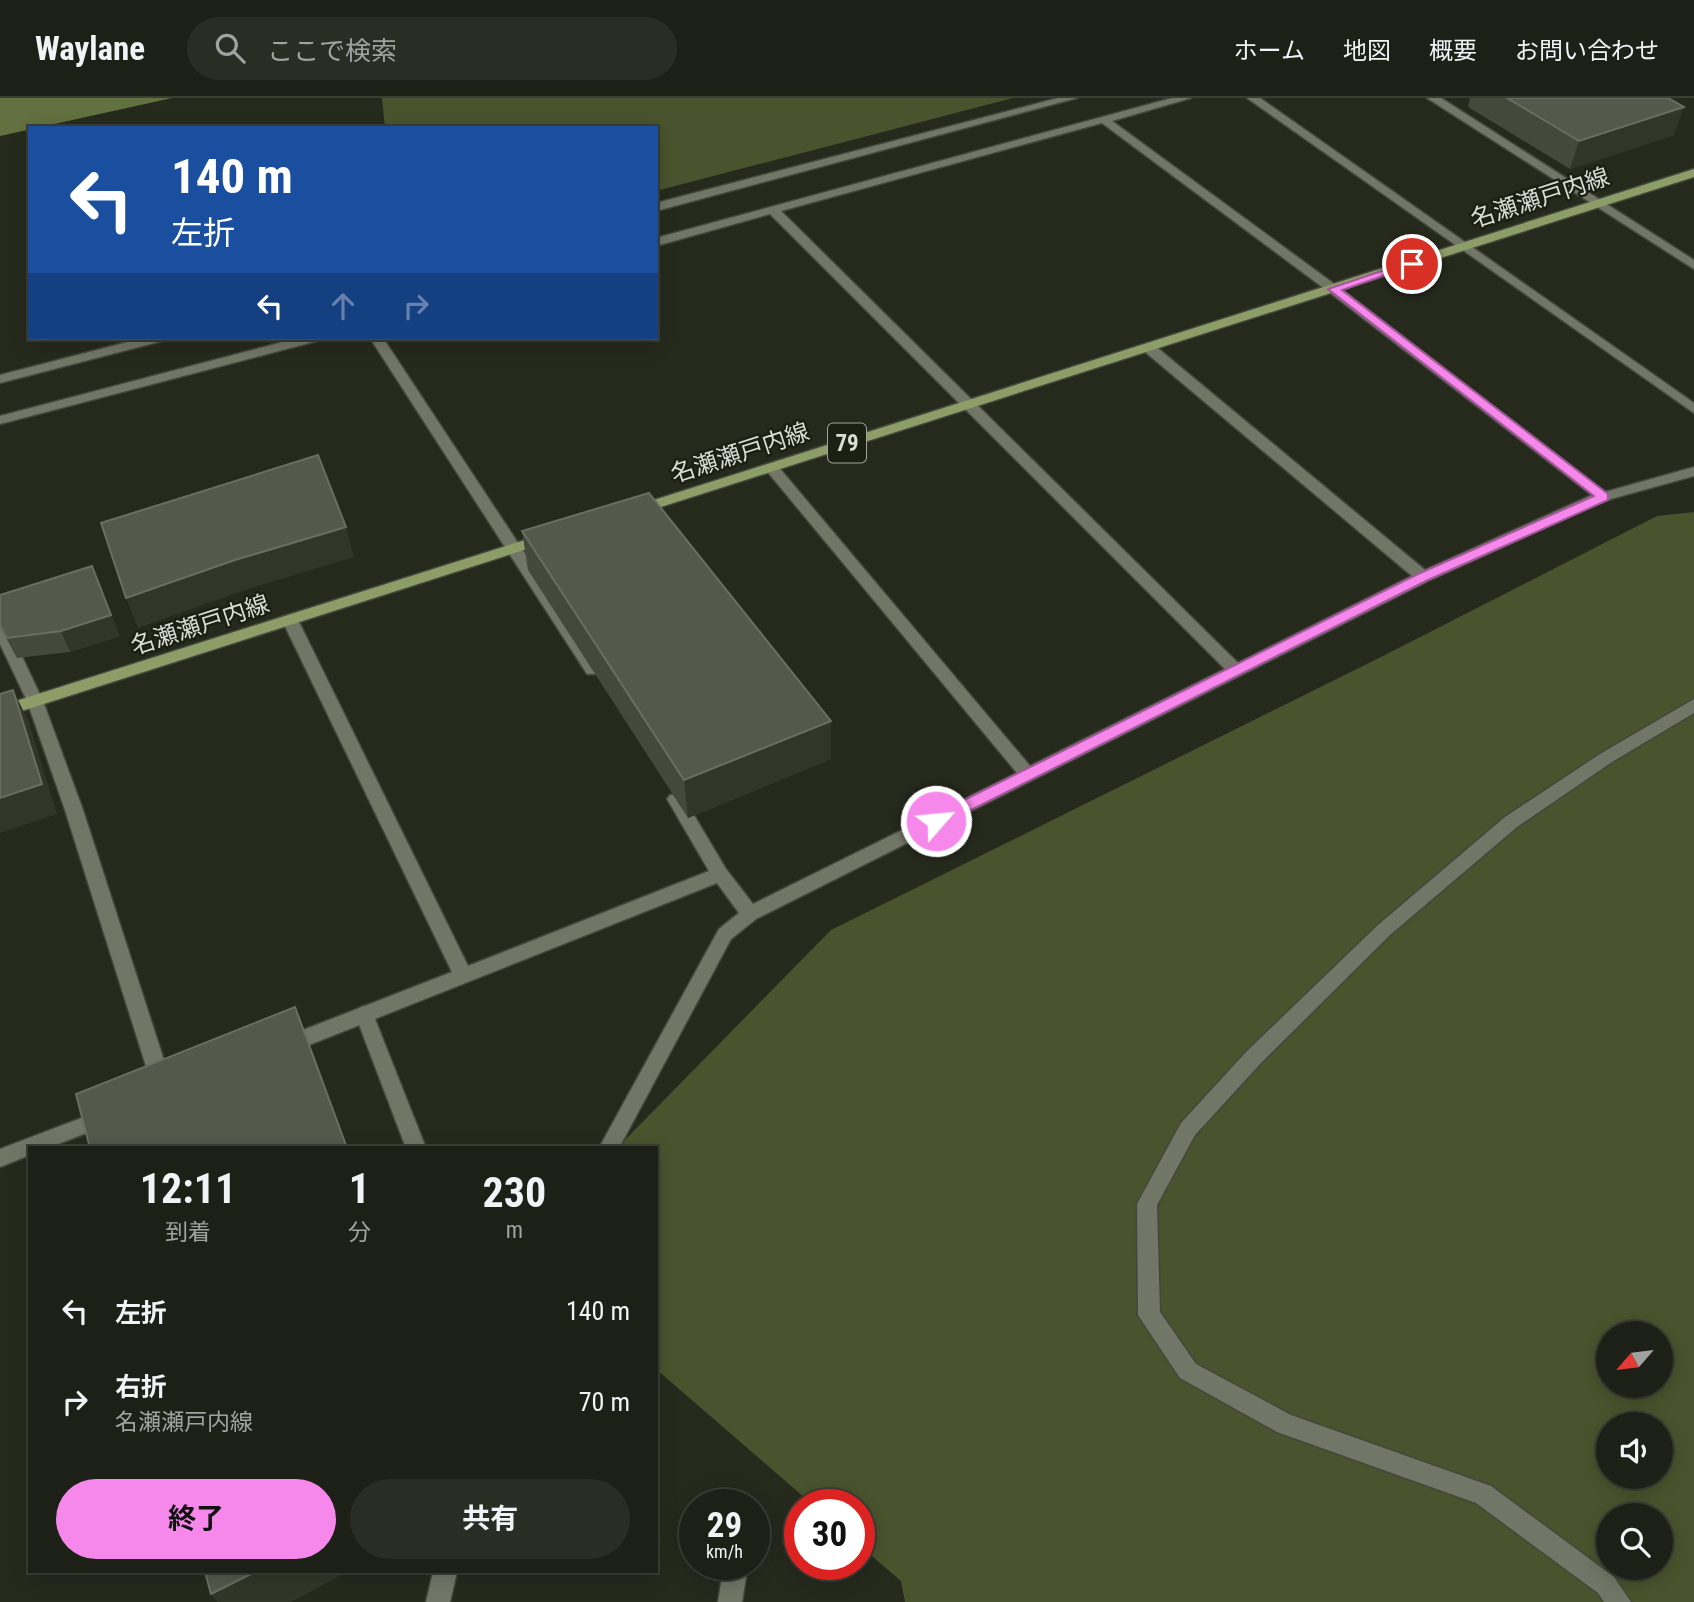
<!DOCTYPE html>
<html lang="ja">
<meta charset="utf-8">
<style>
:root{--surface:#1c2016;--page:#292d23;--text:#f1f3f6;--muted:#a0a3a1;--line:#3a3e35;--accent:#f788eb}
body{margin:0;font-family:"Roboto Condensed","Noto Sans JP",sans-serif;background:var(--page);color:var(--text);height:100vh;display:flex;flex-direction:column;font-size:26px;white-space:nowrap}
*{box-sizing:border-box;margin:0}
p{font-size:23px;color:var(--muted)}
.icon{flex:none;width:38px;height:38px;fill:none;stroke:currentColor;stroke-width:2;stroke-linecap:round;stroke-linejoin:round}
.map{position:relative;flex:1;overflow:hidden}
.side{position:absolute;left:28px;top:1048px;width:630px;height:427px;display:flex;flex-direction:column;background:var(--surface);border-radius:0px;box-shadow:0 4px 18px #0003,0 0 0 2px var(--line)}
.side>*{flex:none}
.guide{position:absolute;left:28px;top:28px;width:630px;height:214px;border-radius:0px;box-shadow:0 4px 18px #0003,0 0 0 2px var(--line);background:#1a4fa0;color:#fff;overflow:hidden}
.needle{width:46px;rotate:242deg}
.buttons{position:absolute;left:1596px;top:1223px;display:grid;gap:14px}
.buttons a{display:grid;place-items:center;width:77px;height:77px;border-radius:50%;background:var(--surface);box-shadow:0 4px 18px #0003,0 0 0 2px var(--line);font-size:35px}
.speed{position:absolute;left:679px;top:1391px;display:flex;gap:14px;font-size:35px;font-weight:700;text-align:center}
.speed>*{display:grid;place-content:center;width:91px;height:91px;border-radius:50%;background:var(--surface);box-shadow:0 4px 18px #0003,0 0 0 2px var(--line);line-height:1}
.speed small{font-size:18px;font-weight:400}
.speed .limit{border:10px solid #d22;background:#fff;color:#111}
.pin{position:absolute;display:grid;place-items:center;width:60px;height:60px;color:#fff;margin:-30px;border:4px solid #fff;border-radius:50%;box-shadow:0 2px 7px #0007}
.me{position:absolute;width:77px;margin:-38px;rotate:63deg;stroke-linejoin:round;filter:drop-shadow(0 0 5px #0008)}
.turn{display:flex;align-items:center;gap:24px;height:147px;padding:0 28px;font-size:32px}
.turn .icon{width:91px;height:91px;stroke-width:2.5}
.turn b{display:block;font-size:49px;line-height:60px}
.lanes{display:flex;align-items:center;height:66px;padding:0 28px;background:#0003;justify-content:center;gap:35px;direction:ltr}
.lanes .off{opacity:.35}
.eta{display:flex;justify-content:space-evenly;align-items:center;height:119px;text-align:center}
.eta b{font-size:42px;font-weight:700;line-height:49px}
.cta{display:flex;gap:14px;margin-top:auto;padding:14px 28px}
.cta a{flex:1;height:80px;border-radius:42px;background:var(--accent);color:#111;font-size:28px;font-weight:700;line-height:80px;text-align:center}
.cta a+a{background:var(--page);color:var(--text)}
ul{padding:0;list-style:none}
li{display:flex;align-items:center;gap:21px;height:91px;padding:0 28px}
li div{flex:1}
li b{display:block;font-size:26px}
li em{font-style:normal}
header{display:flex;align-items:center;gap:42px;box-sizing:border-box;height:98px;padding:0 35px;background:var(--surface);border-bottom:2px solid var(--line)}
header strong{font-size:33px}
nav{display:flex;gap:38px;margin-inline-start:auto;font-size:24px}
.search{width:490px;height:63px;background:var(--page);display:flex;align-items:center;gap:18px;box-sizing:border-box;padding:0 24px;border-radius:38px;color:var(--muted);font-size:26px}
.map>svg:first-child{display:block}
</style>
<header>
<strong>Waylane</strong>
<div class="search"><svg class="icon" aria-label="search" viewBox="0 0 24 24"><circle cx="10" cy="10" r="6"/><path d="M15 15l6 6"/></svg>ここで検索</div>
<nav><a>ホーム</a><a>地図</a><a>概要</a><a>お問い合わせ</a></nav>
</header>
<div class="map">
<svg width="1694" height="1504" viewBox="0 0 1694 1504">
<rect width="100%" height="100%" fill="#262a1d"/>
<g fill="#49532d" fill-rule="evenodd">
<polygon points="382,0 1013,0 656,93 656,30 385,30"/>
<path d="M1694,414v1090h-789l-4,-21 -42,-36v-40h-46l-157,-136v-221h-39l214,-218 552,-274 274,-140zM1608,1236h53v52h-53zM1608,1326h53v53h-53zM1608,1418h53v52h-53z"/>
</g>
<polygon fill="#63703f" points="0,0 172,0 0,38"/>
<g fill="none" stroke-linecap="round" stroke-linejoin="round">
<g stroke="#44473c" stroke-width="3">
<polygon id="service" points="364,908 371,911 373,916 426,1050 406,1050 355,916 357,911"/>
</g>
<g stroke="#44473c" stroke-width="3">
<g id="minor">
<path d="M1172,0h19l-79,23 225,165 268,206 89,-25v9l-94,26 -172,79 -672,338 -25,20 -112,209h-20l120,-219 20,-16 -22,-30 -423,168 -7,2 -7,-2 -3,-6 3,-6 172,-67 -170,-352 3,-4h10l3,4 170,346 241,-95 -42,-72 3,-4h12l44,74 27,35 264,-131 -251,-303v-6h10l254,302 195,-97 -455,-455 -114,32v-8zM1102,25l227,169 263,203 -167,75 -271,-225h-10v6l268,225 -174,87 -457,-452z"/>
<polygon points="1247,0 1260,0 1694,305 1694,315"/>
<polygon points="1427,0 1441,0 1694,162 1694,171"/>
<polygon points="298,240 319,240 317,243 0,326 0,318"/>
<polygon points="370,240 383,240 599,568 601,572 599,576 587,576"/>
<polygon points="0,524 8,529 43,603 83,712 172,987 169,993 162,995 155,993 152,987 65,712 27,603 0,546"/>
<polygon points="1694,601 1694,615 1612,664 1517,729 1390,837 1261,965 1195,1037 1157,1107 1160,1214 1196,1266 1291,1317 1491,1388 1614,1479 1631,1504 1604,1504 1598,1495 1476,1405 1277,1334 1180,1280 1138,1217 1137,1106 1181,1025 1247,953 1378,827 1505,719 1600,656"/>
<polygon points="105,1011 112,1013 115,1019 112,1025 48,1050 30,1050 30,1057 0,1069 0,1051"/>
<polygon points="724,1466 748,1466 742,1504 718,1504"/>
<polygon points="433,1474 457,1474 450,1504 426,1504"/>
</g>
</g>
<g stroke="#44473c" stroke-width="3">
<g id="tertiary">
<polygon points="1058,0 1077,0 656,113 656,105"/>
<polygon points="143,240 164,240 162,243 0,285 0,277"/>
</g>
</g>
<g stroke="#44473c" stroke-width="3">
<g id="primary">
<polygon points="1694,71 1694,79 642,415 637,417 630,412 632,409"/>
<polygon points="547,435 552,437 554,440 552,443 0,620 0,608"/>
</g>
</g>
<use href="#service" fill="#727667" fill-rule="evenodd"/>
<use href="#minor" fill="#727667" fill-rule="evenodd"/>
<use href="#tertiary" fill="#727667" fill-rule="evenodd"/>
<use href="#primary" fill="#8e9c68" fill-rule="evenodd"/>
</g>
<g fill="#45493b">
<polygon points="1470,0 1668,0 1674,37 1570,71 1468,9"/>
<polygon points="522,433 831,661 688,720 528,472"/>
<polygon points="0,497 120,538 70,554 17,560 0,529"/>
</g>
<g fill="#323628">
<polygon points="1684,9 1674,37 1570,71 1579,43"/>
<polygon points="346,429 354,459 245,492 138,530 126,500 235,462"/>
<polygon points="92,468 120,538 70,554 61,533"/>
<polygon points="13,592 28,622 57,716 0,735 0,700"/>
<polygon points="831,623 831,661 688,720 684,682"/>
<polygon points="295,909 314,958 348,1050 347,1050"/>
<polygon points="255,1474 348,1474 291,1504 217,1504 211,1496"/>
</g>
<g fill="#55594c" stroke="#6a6d61" stroke-width="2">
<polygon points="1507,0 1668,0 1684,9 1579,43"/>
<polygon points="318,357 346,429 235,462 126,500 101,425"/>
<polygon points="649,395 831,623 684,682 522,433"/>
<polygon points="92,468 111,517 61,533 7,540 0,527 0,497"/>
<polygon points="13,592 42,686 0,700 0,596"/>
<polygon points="295,909 347,1050 90,1050 76,996"/>
<polygon points="205,1474 255,1474 211,1496"/>
</g>
<polygon fill="#f788eb" stroke="#a15899" stroke-width="2" points="1408,164 1418,166 1342,192 1608,396 1608,402 1428,482 941,727 930,727 928,723 930,719 1418,476 1594,398 1328,191"/>
<g text-anchor="middle" dominant-baseline="central" stroke-width="5" stroke-linejoin="round" paint-order="stroke">
<rect fill="#1c2013" stroke="#a1a49a" stroke-width="2" x="828" y="325.5" width="38" height="39" rx="5"/>
<g font-size="23" font-weight="bold" fill="#dadcd4">
<text x="847" y="345">79</text>
</g>
<g font-size="24" fill="#dadcd4" stroke="#1c2013">
<text transform="translate(1540 100) rotate(-18)">名瀬瀬戸内線</text>
<text transform="translate(740 355) rotate(-18)">名瀬瀬戸内線</text>
<text transform="translate(200 527) rotate(-18)">名瀬瀬戸内線</text>
</g>
</g>
</svg>
<div class="buttons">
<a><svg class="needle" viewBox="-14 -14 28 28"><path d="M0-13l5 13h-10z" fill="#e53935"/><path d="M0 13l5-13h-10z" fill="#a0a3a1"/></svg></a>
<a><svg class="icon" aria-label="sound" viewBox="0 0 24 24"><path d="M4 9h4l5-4v14l-5-4H4zM17 9q2 3 0 6"/></svg></a>
<a><svg class="icon" aria-label="search" viewBox="0 0 24 24"><circle cx="10" cy="10" r="6"/><path d="M15 15l6 6"/></svg></a>
</div>
<div class="speed"><div>29<small>km/h</small></div><div class="limit">30</div></div>
<div class="pin" style="left:1412px;top:166px;background:#d93025"><svg class="icon" aria-label="arrive" viewBox="0 0 24 24"><path d="M6 21V4h12l-3 4 3 4H6"/></svg></div>
<svg class="me" style="left:936px;top:723px" viewBox="-20 -20 40 40"><circle r="17" fill="#f788eb" stroke="#fff" stroke-width="3"/><path d="M0-11L8 9 0 5-8 9z" fill="#fff"/></svg>
<div class="guide">
<div class="turn"><svg class="icon" aria-label="left" viewBox="0 0 24 24"><path d="M17 20v-9H6M10 6l-5 5 5 5"/></svg><div><b>140 m</b>左折</div></div>
<div class="lanes"><svg class="icon" aria-label="left" viewBox="0 0 24 24"><path d="M17 20v-9H6M10 6l-5 5 5 5"/></svg><svg class="icon off" aria-label="ahead" viewBox="0 0 24 24"><path d="M12 20V5M6 11l6-6 6 6"/></svg><svg class="icon off" aria-label="right" viewBox="0 0 24 24"><path d="M7 20v-9h11M14 6l5 5-5 5"/></svg></div>
</div>
<section class="side">
<div class="eta">
<div><b>12:11</b><p>到着</p></div>
<div><b>1</b><p>分</p></div>
<div><b>230</b><p>m</p></div>
</div>
<ul>
<li><svg class="icon" aria-label="left" viewBox="0 0 24 24"><path d="M17 20v-9H6M10 6l-5 5 5 5"/></svg><div><b>左折</b></div><em>140 m</em></li>
<li><svg class="icon" aria-label="right" viewBox="0 0 24 24"><path d="M7 20v-9h11M14 6l5 5-5 5"/></svg><div><b>右折</b><p>名瀬瀬戸内線</p></div><em>70 m</em></li>
</ul>
<div class="cta"><a>終了</a><a>共有</a></div>
</section>
</div>
